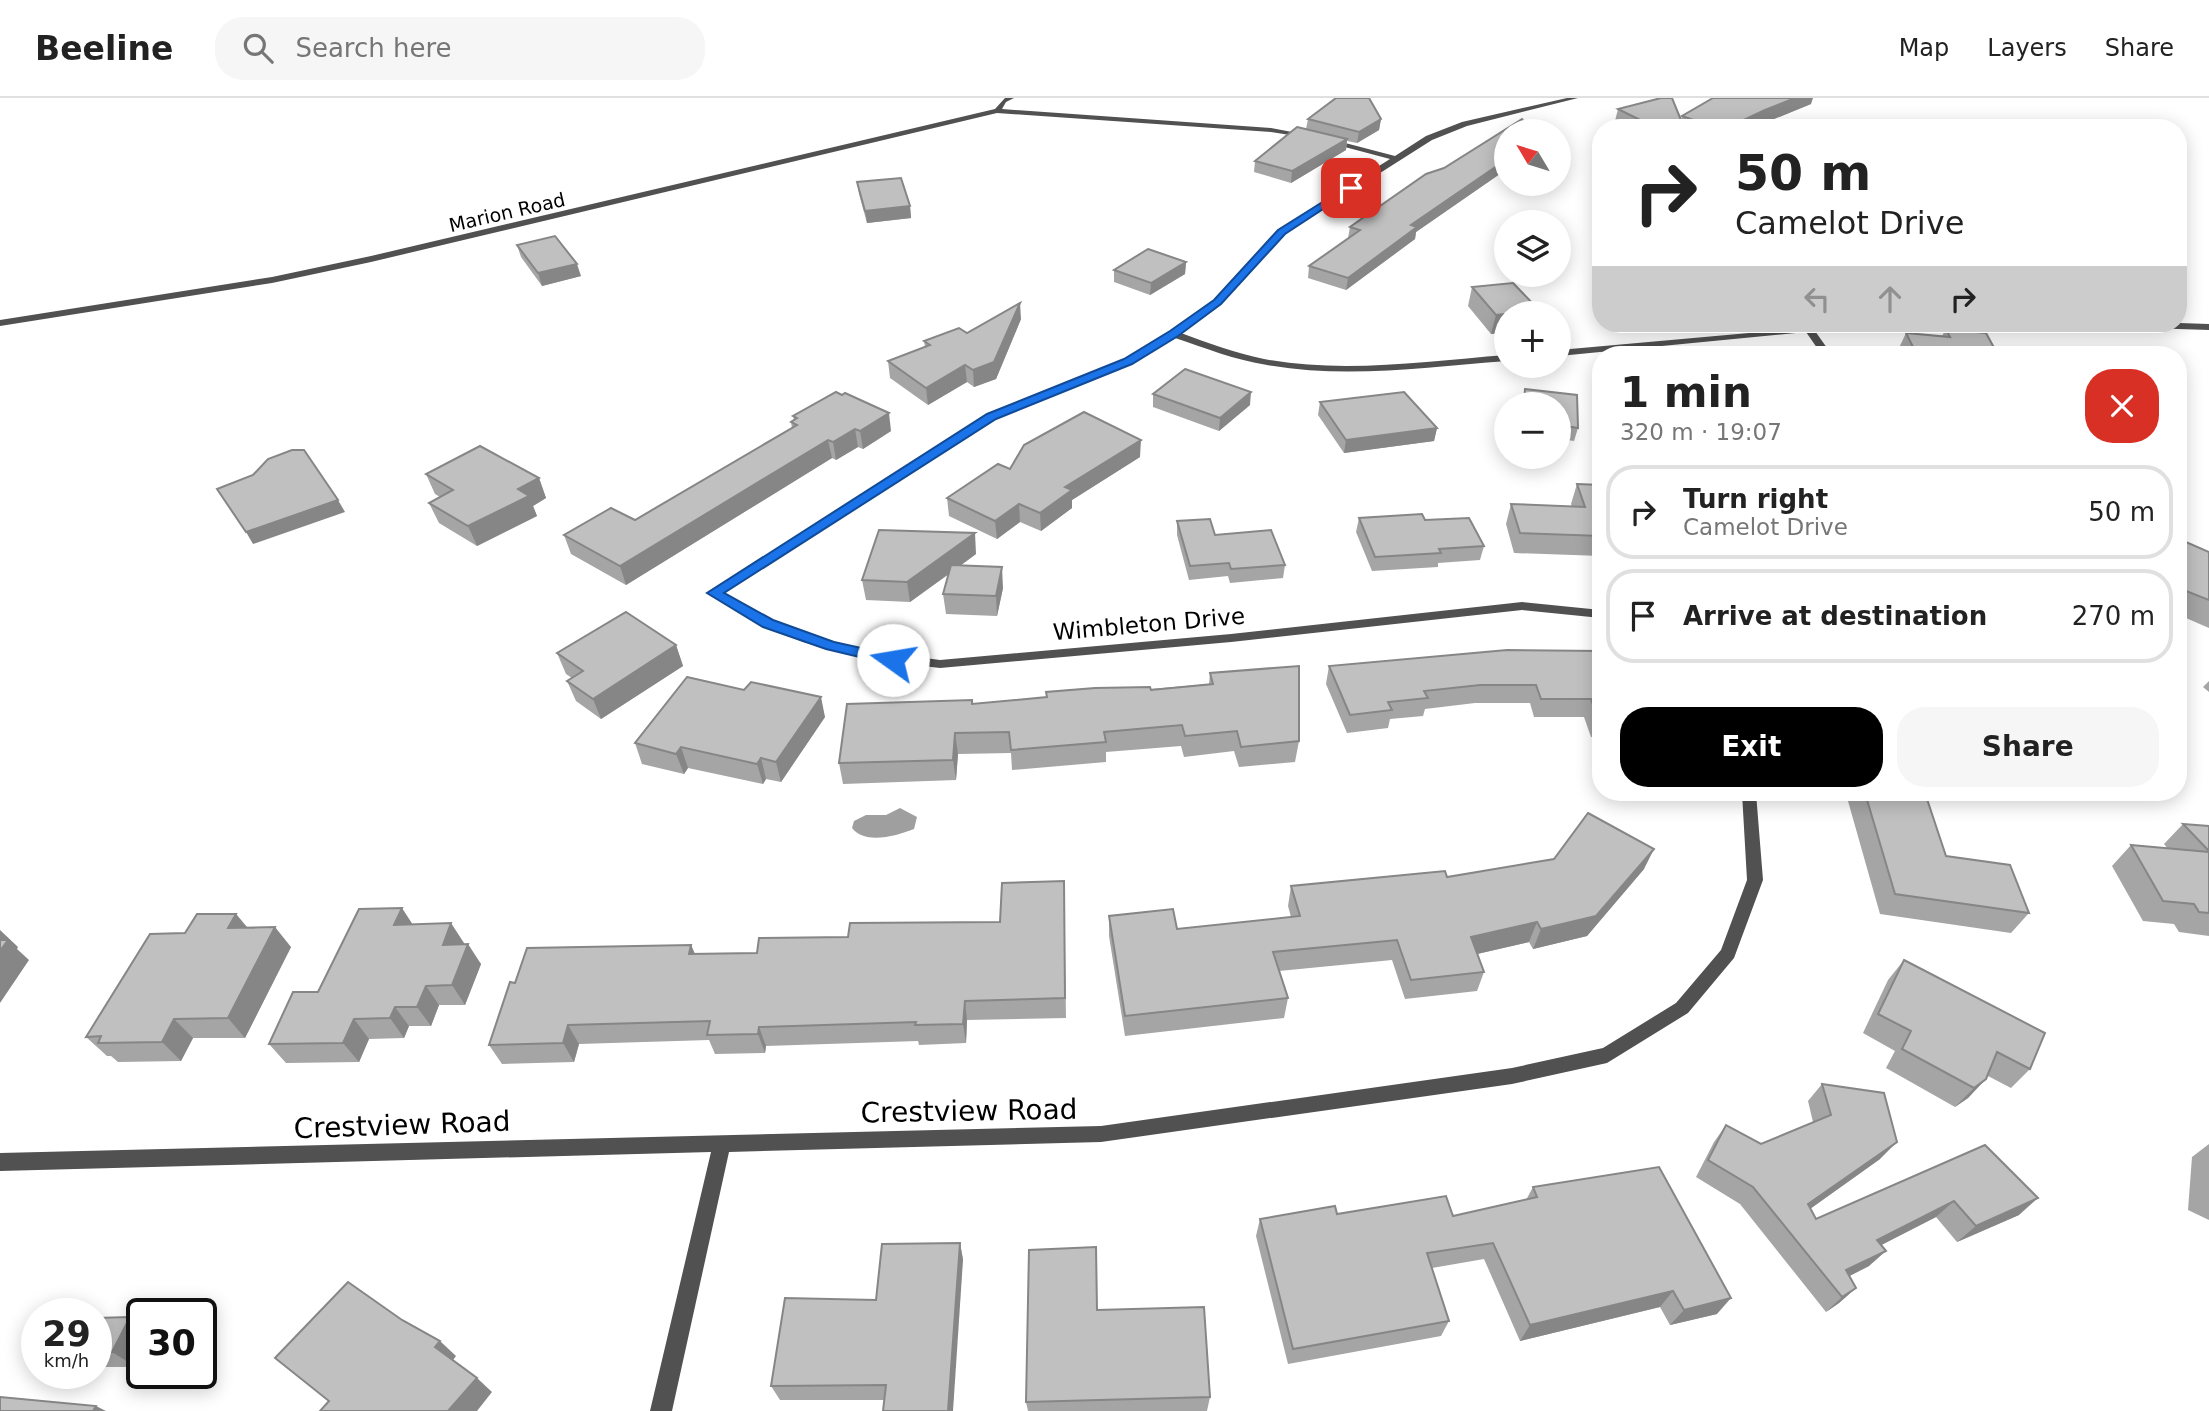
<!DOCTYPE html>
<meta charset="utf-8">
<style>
:root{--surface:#fff;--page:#f6f6f6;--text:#222;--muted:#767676;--line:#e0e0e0;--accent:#000}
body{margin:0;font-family:"DejaVu Sans",sans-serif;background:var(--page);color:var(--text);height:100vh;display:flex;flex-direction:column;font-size:26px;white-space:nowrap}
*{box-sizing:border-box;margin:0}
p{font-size:23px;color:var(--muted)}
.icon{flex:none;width:38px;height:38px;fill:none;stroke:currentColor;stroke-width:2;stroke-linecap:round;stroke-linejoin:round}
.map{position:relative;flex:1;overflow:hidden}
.drawer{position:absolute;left:1592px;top:248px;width:595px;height:455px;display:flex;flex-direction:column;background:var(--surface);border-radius:28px;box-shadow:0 4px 18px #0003}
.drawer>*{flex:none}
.guide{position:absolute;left:1592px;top:21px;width:595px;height:214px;border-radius:28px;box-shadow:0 4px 18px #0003;background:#fff;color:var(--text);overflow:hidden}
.needle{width:46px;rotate:308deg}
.buttons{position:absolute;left:1494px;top:21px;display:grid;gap:14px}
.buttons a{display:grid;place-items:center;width:77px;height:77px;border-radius:50%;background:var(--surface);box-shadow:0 4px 18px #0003;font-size:35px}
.speed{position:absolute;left:21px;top:1200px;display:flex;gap:14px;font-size:35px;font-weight:700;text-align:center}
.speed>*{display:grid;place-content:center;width:91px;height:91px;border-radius:50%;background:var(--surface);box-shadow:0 4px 18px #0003;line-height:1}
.speed small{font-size:18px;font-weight:400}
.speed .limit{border:4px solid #111;border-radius:10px;background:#fff;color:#111}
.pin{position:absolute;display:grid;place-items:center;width:60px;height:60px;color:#fff;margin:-30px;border-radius:14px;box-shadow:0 4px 10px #0006}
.me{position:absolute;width:77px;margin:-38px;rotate:283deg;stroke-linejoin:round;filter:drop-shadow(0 0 5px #0008)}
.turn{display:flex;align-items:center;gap:24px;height:147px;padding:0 28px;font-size:32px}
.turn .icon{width:91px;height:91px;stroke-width:2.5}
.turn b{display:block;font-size:49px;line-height:60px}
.lanes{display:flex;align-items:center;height:66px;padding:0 28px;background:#0003;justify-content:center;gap:35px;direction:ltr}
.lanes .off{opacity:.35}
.round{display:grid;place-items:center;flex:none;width:74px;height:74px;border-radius:28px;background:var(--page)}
.headline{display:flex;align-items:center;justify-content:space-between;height:119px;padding:0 28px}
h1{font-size:42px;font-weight:800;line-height:52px}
.cta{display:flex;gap:14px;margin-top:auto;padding:14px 28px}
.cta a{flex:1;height:80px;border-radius:28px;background:var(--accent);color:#fff;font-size:28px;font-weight:800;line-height:80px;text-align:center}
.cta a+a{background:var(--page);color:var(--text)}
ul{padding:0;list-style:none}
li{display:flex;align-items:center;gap:21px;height:94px;margin:0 14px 10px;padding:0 14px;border:4px solid var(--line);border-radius:28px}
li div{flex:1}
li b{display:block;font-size:26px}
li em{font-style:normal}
header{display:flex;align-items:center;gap:42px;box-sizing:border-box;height:98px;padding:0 35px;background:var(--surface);border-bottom:2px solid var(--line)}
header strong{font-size:33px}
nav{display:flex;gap:38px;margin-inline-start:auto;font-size:24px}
.search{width:490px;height:63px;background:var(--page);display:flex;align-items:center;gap:18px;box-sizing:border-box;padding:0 24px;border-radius:28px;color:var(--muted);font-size:26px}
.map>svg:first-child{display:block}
</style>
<header>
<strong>Beeline</strong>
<div class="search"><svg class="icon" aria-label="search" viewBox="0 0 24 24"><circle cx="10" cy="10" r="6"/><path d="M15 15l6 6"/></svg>Search here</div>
<nav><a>Map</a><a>Layers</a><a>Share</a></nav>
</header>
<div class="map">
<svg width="2209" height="1313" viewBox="0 0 2209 1313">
<rect width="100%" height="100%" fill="#fff"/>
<path fill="#9f9f9f" d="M900,710l17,9 -3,12c-18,7 -49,16 -62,-1l2,-7 12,-6h20z"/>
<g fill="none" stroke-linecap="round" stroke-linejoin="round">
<g fill="#515151" fill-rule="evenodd">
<polygon points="1005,0 1014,0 1006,4 1002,11 1271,30 1313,38 1309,40 1271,34 997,15 371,164 272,185 0,228 0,222 272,179 371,158 995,11"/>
<path d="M1567,0h11l-111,28 -35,14 -148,94 -63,70 -40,29c27,10 54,20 83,26 80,15 162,2 243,-4v6c-80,6 -160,18 -240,4 -32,-5 -62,-17 -92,-27l-44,26 -136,54 -272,175 47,26 42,17 61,15 67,9 291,-26 291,-32 79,8v8l-79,-8 -291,32 -291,26 -67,-8 -70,-18 -41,-17 -54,-32 279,-179 138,-54 46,-28 44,-32 63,-70 112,-71 -64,-17v-4l69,18 31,-20 36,-14z"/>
<polygon points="2179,225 2209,226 2209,232 2117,229 2112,226"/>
<polygon points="1849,226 1897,226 1892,229 1815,233 1832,257 1822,257 1806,234 1559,258 1559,252"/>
<polygon points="1742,695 1756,695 1763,782 1734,860 1688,915 1607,965 1512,986 1101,1044 729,1054 672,1313 650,1313 711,1054 0,1073 0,1055 1101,1028 1512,970 1603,950 1676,905 1721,852 1747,782"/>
</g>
</g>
<g fill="#a5a5a5">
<polygon points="1811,6 1752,30 1619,30 1614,27 1618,11 1681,22 1682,18"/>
<polygon points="1308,21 1381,21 1379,32 1357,45 1347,43 1346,52 1291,85 1254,74 1255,63 1306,31"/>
<polygon points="1507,33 1507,71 1416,134 1415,141 1346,192 1308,180 1309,168 1348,140 1350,129 1444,70"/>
<polygon points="857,84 910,108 911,120 867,125 859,96"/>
<polygon points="517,147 581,178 542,188 521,159"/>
<polygon points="1186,164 1185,176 1150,197 1114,184 1114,172"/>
<polygon points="1472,189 1507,215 1507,234 1491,236 1468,208"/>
<polygon points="1021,221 996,281 974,289 967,284 928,307 890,280 888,263 925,249 924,243 967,235"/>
<polygon points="1946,231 1998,257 1900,257 1898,252 1906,235 1942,238"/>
<polygon points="1525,291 1577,297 1578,330 1574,343 1559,341 1559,306 1521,306"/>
<polygon points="1153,296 1250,307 1219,333 1153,309"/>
<polygon points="1320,304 1437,330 1434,343 1344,355 1318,317"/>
<polygon points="793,318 891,333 863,351 858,349 836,362 832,360 626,487 571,456 564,437 635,422 792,330 791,324 794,322"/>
<polygon points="1140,359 1072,402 1072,410 1041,433 1020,424 997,441 949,418 947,400 1010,371"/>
<polygon points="426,376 539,380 546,400 533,408 537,418 477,448 439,425 429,405 440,399 435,396"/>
<polygon points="1577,386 1601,387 1601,458 1514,455 1506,426 1511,406 1572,409 1571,406"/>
<polygon points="1359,420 1425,422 1484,448 1480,462 1438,465 1438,469 1372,473 1356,434"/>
<polygon points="1177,423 1215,437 1285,467 1283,480 1230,485 1228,478 1189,482 1177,437"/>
<polygon points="2179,441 2209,454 2209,530 2179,517"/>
<polygon points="976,456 960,468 1003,490 997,518 946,516 943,496 949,476 910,504 866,502 862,482"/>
<polygon points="676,547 683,568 601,621 576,603 567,583 572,580 566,576 557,555"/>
<polygon points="1601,553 1601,639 1591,639 1584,619 1534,619 1530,605 1475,605 1425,611 1423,618 1390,621 1388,630 1347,635 1326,586 1329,568"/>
<polygon points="1210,575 1299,643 1295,664 1239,669 1234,653 1184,659 1181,648 1106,654 1106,664 1012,672 1011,655 958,656 956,682 843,686 839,665 972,606 1209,586"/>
<polygon points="2209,583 2209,594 2203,589"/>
<polygon points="825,619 781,684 766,681 763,686 688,670 684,676 642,666 635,645"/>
<polygon points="1847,695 1925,695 1946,758 2029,815 2011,835 1880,816 1846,696"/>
<polygon points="2183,726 2209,728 2209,838 2179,834 2174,826 2143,823 2112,768 2131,747 2168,751 2164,746"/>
<polygon points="1644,771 1587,838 1533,851 1529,844 1477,856 1484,874 1477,893 1405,901 1392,862 1279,873 1288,900 1284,920 1125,938 1109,838 1109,818 1177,831 1291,819 1288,808 1291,788 1447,779"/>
<polygon points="1064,783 1066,920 967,922 966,945 919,947 918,943 766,948 765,955 715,956 709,942 579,946 574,964 502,966 489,947 515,885 691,847 695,856 757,855 848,839 1000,824"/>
<polygon points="236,816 248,830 291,849 245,940 193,940 181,963 118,964 111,958 107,958 86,939 185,835"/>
<polygon points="413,826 464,845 463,846 481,866 465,907 439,907 431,928 409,928 404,940 369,941 359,964 286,965 269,946 318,894"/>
<polygon points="1904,862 2030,971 2011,990 1988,978 1968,1000 1955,1009 1886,970 1895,953 1863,935 1888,882"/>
<polygon points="1822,986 1880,1061 1810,1111 1816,1121 1985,1047 2019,1117 1957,1144 1936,1119 1881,1147 1869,1168 1849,1178 1856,1190 1839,1205 1826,1214 1740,1106 1696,1079 1714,1044 1726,1027 1761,1046 1813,1024 1808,1003"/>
<polygon points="2209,1046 2209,1122 2188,1112 2192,1059"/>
<polygon points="1533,1089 1717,1216 1670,1227 1660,1209 1520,1243 1484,1161 1432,1170 1449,1223 1441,1238 1288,1266 1256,1138 1260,1121 1337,1116 1453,1118 1526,1102"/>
<polygon points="960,1145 963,1162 884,1302 780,1302 771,1288 876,1202"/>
<polygon points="130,1219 142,1227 142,1258 136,1269 96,1269 96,1220"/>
<polygon points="37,1233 37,1261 25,1255"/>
<polygon points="1210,1299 1207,1313 1028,1313 1026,1304"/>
</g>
<g fill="#868686">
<polygon points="1795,0 1813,0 1811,6 1752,30 1729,30 1765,12"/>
<polygon points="1381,21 1379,32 1357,45 1359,34"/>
<polygon points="1683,27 1682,30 1658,30"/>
<polygon points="1347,41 1346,52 1291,85 1292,73"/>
<polygon points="1507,61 1507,71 1416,134 1415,141 1346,192 1348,180 1411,127"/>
<polygon points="910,108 911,120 867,125 865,113"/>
<polygon points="1186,164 1185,176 1150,197 1151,185"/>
<polygon points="577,166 581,178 542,188 538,175"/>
<polygon points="1020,205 1021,221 996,281 974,289 973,272"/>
<polygon points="1539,212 1539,215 1511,215"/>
<polygon points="1507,216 1507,234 1491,236 1496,217"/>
<polygon points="965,267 967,284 928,307 926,290"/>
<polygon points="1251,294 1250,307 1219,333 1220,320"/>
<polygon points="889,315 891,333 863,351 860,333"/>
<polygon points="1437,330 1434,343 1344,355 1346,342"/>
<polygon points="855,331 858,349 836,362 833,344"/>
<polygon points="828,342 832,360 626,487 620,468"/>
<polygon points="1141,342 1140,359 1072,402 1072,410 1041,433 1040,415 1065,389"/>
<polygon points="539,380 546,400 533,408 537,418 477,448 468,428 518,391"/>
<polygon points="338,402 345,414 253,446 246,434"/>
<polygon points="1019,406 1020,424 997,441 995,423"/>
<polygon points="975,435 976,456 910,504 907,484"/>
<polygon points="1002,469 1003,490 997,518 996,498"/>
<polygon points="676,547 683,568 601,621 593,601"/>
<polygon points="821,599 825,619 781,684 776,664"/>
<polygon points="955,635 958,656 956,682 953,662"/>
<polygon points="681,649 688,670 684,676 676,656"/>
<polygon points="761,660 766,681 763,686 757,666"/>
<polygon points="1654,751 1644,771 1587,838 1533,851 1541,831"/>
<polygon points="402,810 415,830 394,827"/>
<polygon points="236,816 252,836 228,830"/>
<polygon points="1537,824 1529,844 1464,859 1471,839"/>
<polygon points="451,825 464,845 455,866 443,847"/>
<polygon points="275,829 291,849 245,940 228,920"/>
<polygon points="0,832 18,849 17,851 29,862 0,905"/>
<polygon points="468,846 481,866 465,907 452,887"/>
<polygon points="691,847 699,866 689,856"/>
<polygon points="426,888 439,907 431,928 417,909"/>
<polygon points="965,903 967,922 966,945 963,926"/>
<polygon points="395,909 409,928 404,940 390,920"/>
<polygon points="174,921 193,940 181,963 162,944"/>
<polygon points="354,921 369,941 359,964 343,945"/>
<polygon points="568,927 579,946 574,964 563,945"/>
<polygon points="759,929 766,948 765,955 758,936"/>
<polygon points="1986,981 1968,1000 1955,1009 1974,990"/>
<polygon points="1897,1044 1880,1061 1793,1123 1808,1106"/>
<polygon points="2038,1100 2019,1117 1957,1144 1976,1128"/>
<polygon points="1954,1103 1936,1119 1860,1158 1877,1142"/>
<polygon points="960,1145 963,1162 953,1313 948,1313"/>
<polygon points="1886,1153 1869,1168 1832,1187 1846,1172"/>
<polygon points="1856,1190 1839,1205 1826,1214 1842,1199"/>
<polygon points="1673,1193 1660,1209 1520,1243 1530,1227"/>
<polygon points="1731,1200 1717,1216 1670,1227 1684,1212"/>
<polygon points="130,1219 142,1227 142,1258 136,1269 112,1254"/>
<polygon points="440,1243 456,1258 451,1265 435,1249"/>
<polygon points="477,1280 492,1294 477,1313 448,1313"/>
<polygon points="96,1308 106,1313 93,1313"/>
</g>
<g fill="#c0c0c0" stroke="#868686" stroke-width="2">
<polygon points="1336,0 1369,0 1381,21 1359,34 1308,21"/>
<polygon points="1661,0 1672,0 1683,27 1656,30 1618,11"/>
<polygon points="1713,0 1795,0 1765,12 1729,29 1713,29 1682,18"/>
<polygon points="1522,21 1530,33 1507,33 1507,61 1411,127 1417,129 1348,180 1309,168 1360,132 1350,129 1426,76 1444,70"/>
<polygon points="1297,29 1347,41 1292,73 1255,63"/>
<polygon points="901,80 910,108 865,113 857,84"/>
<polygon points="555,138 577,166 538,175 517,147"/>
<polygon points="1148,151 1186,164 1151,185 1114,172"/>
<polygon points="1513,185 1539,212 1496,217 1472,189"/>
<polygon points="1020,205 994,264 973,272 965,267 926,290 888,263 930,247 924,243 959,230 967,235"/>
<polygon points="1946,231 1986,235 1998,257 1917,257 1906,235 1950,239"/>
<polygon points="1744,251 1761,257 1737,257"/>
<polygon points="1185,271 1251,294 1220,320 1153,296"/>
<polygon points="1525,291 1577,297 1578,330 1559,327 1559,306 1524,306"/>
<polygon points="836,294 842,297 845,295 889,315 860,333 855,331 833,344 828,342 620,468 564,437 611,410 635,422 797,327 791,324 797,320 793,318"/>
<polygon points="1404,294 1437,330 1346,342 1320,304"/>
<polygon points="1084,314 1141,342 1065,389 1072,392 1040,415 1019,406 995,423 947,400 998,366 1010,371 1024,347"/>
<polygon points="480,348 539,380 518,391 529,398 468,428 429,405 453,392 426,376"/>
<polygon points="292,352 304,352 338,402 246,434 217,391 253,377 268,361"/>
<polygon points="1577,386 1601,387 1601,438 1520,435 1511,406 1585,409"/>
<polygon points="1422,416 1425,422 1469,420 1484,448 1439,451 1441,455 1375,459 1359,420"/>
<polygon points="1210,421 1215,437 1271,432 1285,467 1231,471 1229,465 1190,468 1177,423"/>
<polygon points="879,432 975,435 907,484 862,482"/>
<polygon points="2179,441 2209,454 2209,502 2181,491 2185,486 2179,484"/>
<polygon points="951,467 1002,469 996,498 943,496"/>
<polygon points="626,514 676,547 593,601 567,583 583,573 557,555"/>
<polygon points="1507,552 1601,553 1601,621 1598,621 1591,601 1541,601 1536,587 1480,587 1424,593 1428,600 1388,604 1392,612 1350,617 1329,568"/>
<polygon points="1299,568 1299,643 1241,649 1237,633 1185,638 1182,627 1104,634 1106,644 1011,652 1009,634 955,635 953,662 839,665 847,606 972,602 972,606 1047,599 1046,594 1095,590 1150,589 1151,592 1213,586 1210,575"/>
<polygon points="687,579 744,592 751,584 821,599 776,664 761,660 757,666 681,649 676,656 635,645"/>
<polygon points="1865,695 1925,695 1946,758 2010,767 2029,815 1895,796"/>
<polygon points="1588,715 1654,751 1596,818 1541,831 1537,824 1471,839 1484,874 1411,882 1397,842 1273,854 1288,900 1125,918 1109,818 1173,811 1177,831 1300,818 1291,788 1445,773 1447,779 1554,761"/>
<polygon points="2183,726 2209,728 2209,753"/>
<polygon points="2131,747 2209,754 2209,815 2199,814 2194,806 2163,803"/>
<polygon points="1064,783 1065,900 965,903 963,926 915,927 916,924 759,929 758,936 707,937 710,923 568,927 563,945 489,947 510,884 515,885 527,850 691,847 689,856 757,855 759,840 848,839 850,825 1000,824 1002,785"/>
<polygon points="402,810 394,827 451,825 443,847 468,846 452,887 426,888 417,909 395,909 390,920 354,921 343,945 269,946 293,894 318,894 359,811"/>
<polygon points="197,816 236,816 228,830 275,829 228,920 174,921 162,944 98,945 101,938 86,939 150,836 185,835"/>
<polygon points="0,842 8,842 0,853"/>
<polygon points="1904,862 2045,935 2030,971 1997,954 1986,981 1974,990 1902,951 1911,933 1878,916"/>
<polygon points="1822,986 1884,995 1897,1044 1808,1106 1816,1121 1985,1047 2038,1100 1976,1128 1954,1103 1877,1142 1886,1153 1846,1172 1856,1190 1842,1199 1753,1089 1708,1062 1726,1027 1761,1046 1831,1017"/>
<polygon points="1659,1069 1731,1200 1684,1212 1673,1193 1530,1227 1493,1145 1427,1155 1449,1223 1293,1251 1260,1121 1335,1108 1337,1116 1446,1098 1453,1118 1537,1099 1533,1089"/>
<polygon points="960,1145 948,1313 883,1313 886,1287 771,1288 785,1200 876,1202 882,1146"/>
<polygon points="1096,1149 1097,1212 1204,1209 1210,1299 1026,1304 1029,1152"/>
<polygon points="348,1184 402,1222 440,1243 435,1249 477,1280 448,1313 320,1313 329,1303 275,1260"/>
<polygon points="130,1219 112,1254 96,1254 96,1220"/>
<polygon points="37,1233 37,1255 25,1255"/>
<polygon points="0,1299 96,1308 93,1313 0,1313"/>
</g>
<polygon fill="#1a73e8" stroke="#114b97" stroke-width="2" points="1348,88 1355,90 1285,136 1221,206 1178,238 1132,266 996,321 724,495 773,522 834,544 898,558 900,562 898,565 893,567 826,551 763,529 707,495 987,316 1124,261 1170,233 1214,202 1278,132"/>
<g text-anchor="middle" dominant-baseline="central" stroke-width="7" stroke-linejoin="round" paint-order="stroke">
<g font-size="19" fill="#000" stroke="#fff">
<text transform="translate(507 114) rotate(-13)">Marion Road</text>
</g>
<g font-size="23" fill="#000" stroke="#fff">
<text transform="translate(1149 526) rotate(-5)">Wimbleton Drive</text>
</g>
<g font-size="28" fill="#000" stroke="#fff">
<text transform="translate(969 1013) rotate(-1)">Crestview Road</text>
<text transform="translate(402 1027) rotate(-2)">Crestview Road</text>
</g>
</g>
</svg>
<div class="buttons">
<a><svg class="needle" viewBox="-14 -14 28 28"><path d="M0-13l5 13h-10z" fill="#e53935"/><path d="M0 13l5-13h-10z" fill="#767676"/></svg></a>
<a><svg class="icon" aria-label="layers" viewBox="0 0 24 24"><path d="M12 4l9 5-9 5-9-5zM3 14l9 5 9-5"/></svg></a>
<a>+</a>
<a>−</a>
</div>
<div class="speed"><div>29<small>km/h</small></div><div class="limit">30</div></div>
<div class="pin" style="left:1351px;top:90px;background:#d93025"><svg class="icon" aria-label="arrive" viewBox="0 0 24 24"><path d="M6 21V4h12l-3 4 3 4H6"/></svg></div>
<svg class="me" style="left:893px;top:562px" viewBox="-20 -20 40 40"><circle r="19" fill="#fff"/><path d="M0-13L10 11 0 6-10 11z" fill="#1a73e8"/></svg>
<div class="guide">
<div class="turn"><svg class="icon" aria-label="right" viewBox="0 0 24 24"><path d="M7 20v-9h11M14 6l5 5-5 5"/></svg><div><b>50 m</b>Camelot Drive</div></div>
<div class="lanes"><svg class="icon off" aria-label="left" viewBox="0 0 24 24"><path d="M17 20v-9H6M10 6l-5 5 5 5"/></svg><svg class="icon off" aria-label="ahead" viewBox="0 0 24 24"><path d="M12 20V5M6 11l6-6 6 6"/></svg><svg class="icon" aria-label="right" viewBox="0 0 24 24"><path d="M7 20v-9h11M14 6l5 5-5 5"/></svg></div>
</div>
<section class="drawer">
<div class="headline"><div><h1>1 min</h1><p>320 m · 19:07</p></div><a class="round" style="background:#d93025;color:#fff"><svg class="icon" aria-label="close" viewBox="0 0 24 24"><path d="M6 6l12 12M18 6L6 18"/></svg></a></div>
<ul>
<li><svg class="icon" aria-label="right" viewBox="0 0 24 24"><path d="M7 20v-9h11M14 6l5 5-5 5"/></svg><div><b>Turn right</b><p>Camelot Drive</p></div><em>50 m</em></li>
<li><svg class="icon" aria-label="arrive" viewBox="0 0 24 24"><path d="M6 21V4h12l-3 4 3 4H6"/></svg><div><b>Arrive at destination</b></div><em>270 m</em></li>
</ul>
<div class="cta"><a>Exit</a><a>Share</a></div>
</section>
</div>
